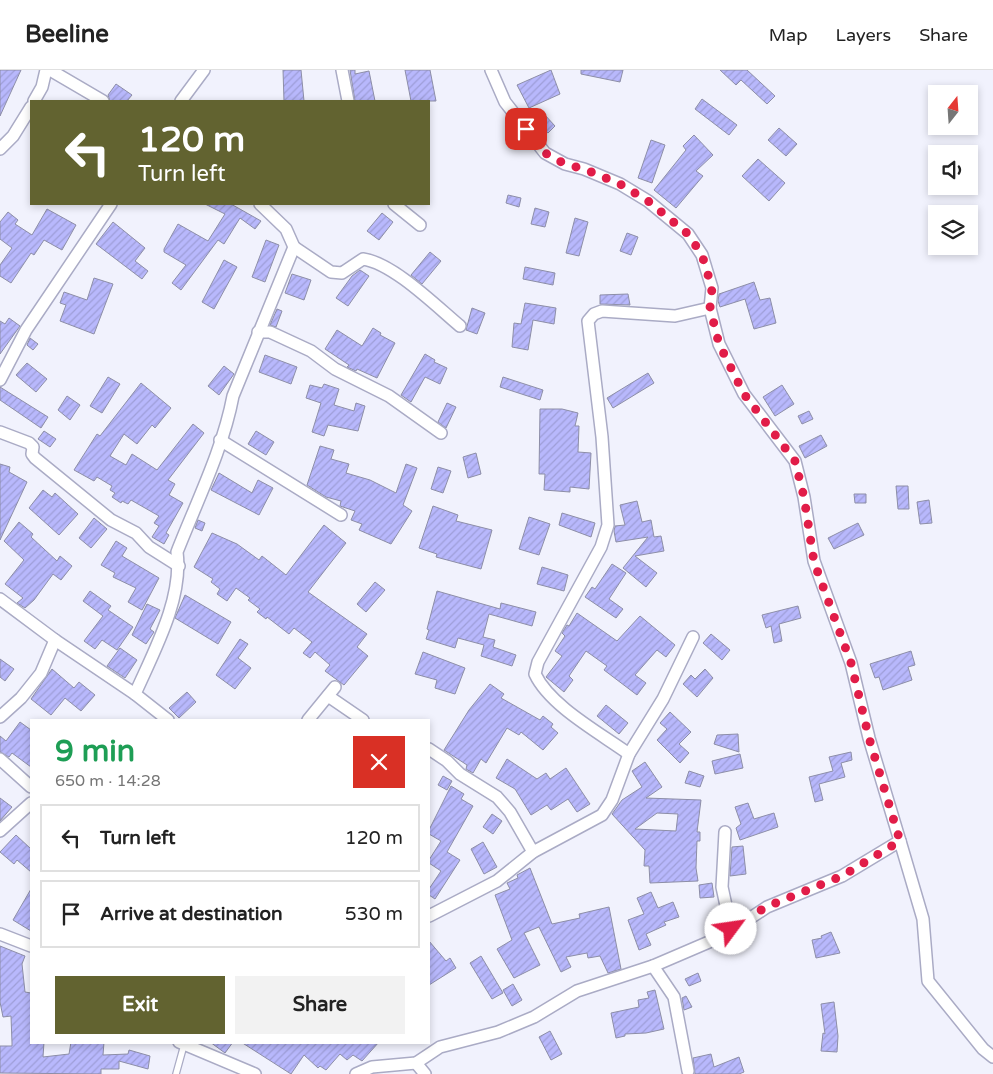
<!DOCTYPE html>
<meta charset="utf-8">
<style>
:root{--surface:#fff;--page:#f2f2f2;--text:#222;--muted:#767676;--line:#e0e0e0;--accent:#626330}
body{margin:0;font-family:"Varela Round",sans-serif;background:var(--page);color:var(--text);height:100vh;display:flex;flex-direction:column;font-size:19px;white-space:nowrap}
*{box-sizing:border-box;margin:0}
p{font-size:16px;color:var(--muted)}
.icon{flex:none;width:28px;height:28px;fill:none;stroke:currentColor;stroke-width:2;stroke-linecap:round;stroke-linejoin:round}
.map{position:relative;flex:1;overflow:hidden}
.drawer{position:absolute;left:30px;top:649px;width:400px;height:325px;display:flex;flex-direction:column;background:var(--surface);border-radius:0px;box-shadow:0 2px 8px #0003}
.drawer>*{flex:none}
.top-card{position:absolute;left:30px;top:30px;width:400px;height:105px;border-radius:0px;box-shadow:0 2px 8px #0003;background:#626330;color:#fff;overflow:hidden}
.needle{width:32px;rotate:17deg}
.buttons{position:absolute;left:928px;top:15px;display:grid;gap:10px}
.buttons a{display:grid;place-items:center;width:50px;height:50px;border-radius:0px;background:var(--surface);box-shadow:0 2px 8px #0003;font-size:25px}
.pin{position:absolute;display:grid;place-items:center;width:42px;height:42px;color:#fff;margin:-21px;border-radius:10px;box-shadow:0 2px 8px #0006}
.me{position:absolute;width:55px;margin:-28px;rotate:59deg;stroke-linejoin:round;filter:drop-shadow(0 0 4px #0008)}
.turn{display:flex;align-items:center;gap:18px;height:105px;padding:0 25px;font-size:22px}
.turn .icon{width:65px;height:65px;stroke-width:2.5}
.turn b{display:block;font-size:35px;line-height:42px}
.round{display:grid;place-items:center;flex:none;width:52px;height:52px;border-radius:0px;background:var(--page)}
.headline{display:flex;align-items:center;justify-content:space-between;height:85px;padding:0 25px}
h1{font-size:30px;font-weight:800;line-height:38px;color:#1e9e55}
.primary-button{display:flex;gap:10px;margin-top:auto;padding:10px 25px}
.primary-button a{flex:1;height:58px;border-radius:0px;background:var(--accent);color:#fff;font-size:20px;font-weight:800;line-height:58px;text-align:center}
.primary-button a+a{background:var(--page);color:var(--text)}
ul{padding:0;list-style:none}
li{display:flex;align-items:center;gap:15px;height:68px;margin:0 10px 8px;padding:0 15px;border:2px solid var(--line);border-radius:0px}
li div{flex:1}
li b{display:block;font-size:19px}
li em{font-style:normal}
header{display:flex;align-items:center;gap:30px;box-sizing:border-box;height:70px;padding:0 25px;background:var(--surface);border-bottom:1px solid var(--line)}
header strong{font-size:24px}
nav{display:flex;gap:28px;margin-inline-start:auto;font-size:18px}
.map>svg:first-child{display:block}
</style>
<header>
<strong>Beeline</strong>
<nav><a>Map</a><a>Layers</a><a>Share</a></nav>
</header>
<div class="map">
<svg width="993" height="1004" viewBox="0 0 993 1004">
<defs>
<pattern id="building-hatch" width="6" height="6" patternUnits="userSpaceOnUse" patternTransform="scale(1.25)"><rect width="6" height="6" fill="#b8b8fc"/><path d="M-1 1l2-2M0 6l6-6M5 7l2-2" fill="none" stroke="#9e9ed8"/></pattern>
</defs>
<rect width="100%" height="100%" fill="#f1f2fd"/>
<g fill="url(#building-hatch)" stroke="#8d8ea7" fill-rule="evenodd">
<polygon points="0,0 21,0 0,46"/>
<polygon points="283,0 301,0 304,31 284,31"/>
<polygon points="350,0 355,0 355,4 369,1 375,31 355,31"/>
<polygon points="405,0 430,0 436,31 411,31"/>
<polygon points="551,0 560,24 529,38 517,15"/>
<polygon points="581,0 623,0 620,12 581,4"/>
<polygon points="720,0 747,0 775,26 767,34 741,10 736,15"/>
<polygon points="116,14 132,25 127,31 110,31 108,25"/>
<polygon points="702,29 737,55 729,65 695,39"/>
<polygon points="544,44 555,56 548,63 534,53"/>
<polygon points="779,58 797,74 786,86 768,70"/>
<polygon points="694,65 713,85 696,101 703,106 676,138 654,120 686,80 683,76"/>
<polygon points="651,70 665,75 652,113 638,108"/>
<polygon points="758,89 785,113 769,131 742,106"/>
<polygon points="508,125 521,128 519,137 506,133"/>
<polygon points="205,134 231,134 261,151 255,159 240,148 224,174 218,170 181,220 172,213 186,195 164,182 164,179 178,154 208,171 225,144"/>
<polygon points="535,138 549,142 545,157 531,154"/>
<polygon points="47,139 76,155 62,180 44,170 34,185 31,183 11,213 0,206 0,195 12,178 0,169 0,152 8,142 18,150 15,154 32,165"/>
<polygon points="382,143 393,152 379,170 367,161"/>
<polygon points="575,148 588,152 579,186 566,183"/>
<polygon points="113,152 145,178 135,191 148,201 142,209 96,174"/>
<polygon points="627,163 638,167 631,185 620,181"/>
<polygon points="266,170 279,175 265,212 252,207"/>
<polygon points="430,182 441,191 422,214 411,205"/>
<polygon points="224,190 237,197 214,239 202,232"/>
<polygon points="525,197 555,203 553,215 523,209"/>
<polygon points="360,200 369,206 348,236 336,228 352,206"/>
<polygon points="292,204 311,210 304,230 285,223"/>
<polygon points="94,208 113,214 94,264 60,251 66,235 60,233 64,222 87,230"/>
<polygon points="754,212 760,230 770,228 776,253 754,259 745,229 720,237 718,231 719,224"/>
<polygon points="628,224 630,235 600,234 600,225"/>
<polygon points="525,233 556,238 554,254 533,250 528,280 512,277 514,253 521,254"/>
<polygon points="472,238 485,243 477,264 466,260"/>
<polygon points="277,239 282,241 276,257 270,255"/>
<polygon points="9,248 20,256 0,284 0,251 5,254"/>
<polygon points="373,258 381,263 380,265 395,273 377,308 357,299 356,301 347,297 349,295 325,279 337,260 362,276"/>
<polygon points="30,268 38,274 33,280 27,275"/>
<polygon points="425,284 435,290 434,292 447,298 440,314 425,307 411,332 401,325"/>
<polygon points="265,285 297,297 291,314 259,302"/>
<polygon points="27,293 47,309 36,322 16,305"/>
<polygon points="224,296 234,304 219,325 208,316"/>
<polygon points="648,303 654,313 613,338 607,328"/>
<polygon points="108,307 120,314 102,343 90,336"/>
<polygon points="503,307 543,320 540,330 500,317"/>
<polygon points="141,313 171,338 155,358 152,355 137,374 124,364 110,386 126,395 132,384 157,400 193,354 204,363 168,410 175,414 169,425 183,433 166,463 169,465 164,474 152,467 159,456 154,453 159,446 131,430 128,434 122,431 121,433 112,427 115,423 110,420 112,416 97,407 94,411 74,400 97,364 100,366"/>
<polygon points="324,314 339,319 334,335 354,341 356,333 365,336 358,361 328,355 324,366 312,362 321,333 306,328 310,315 322,318"/>
<polygon points="782,315 794,334 775,346 763,327"/>
<polygon points="0,317 48,347 41,358 0,330"/>
<polygon points="67,326 80,335 70,350 58,340"/>
<polygon points="447,333 456,337 446,358 438,352"/>
<polygon points="540,339 562,339 578,343 575,356 579,356 578,382 591,383 589,419 570,417 570,422 544,420 545,404 539,404"/>
<polygon points="809,341 813,349 802,354 798,346"/>
<polygon points="44,361 56,369 50,377 38,369"/>
<polygon points="256,361 274,372 266,385 248,374"/>
<polygon points="821,365 827,376 805,388 799,376"/>
<polygon points="320,376 334,380 331,389 349,394 346,403 370,410 396,423 406,394 417,398 403,435 412,441 391,474 359,460 362,454 351,450 355,441 340,436 341,431 326,427 307,415"/>
<polygon points="476,383 481,404 468,408 463,387"/>
<polygon points="0,394 10,397 9,402 27,412 0,470"/>
<polygon points="438,397 451,401 443,423 431,419"/>
<polygon points="219,403 252,423 258,410 273,418 259,445 211,420"/>
<polygon points="896,416 908,416 909,439 898,439"/>
<polygon points="43,420 52,427 55,423 78,444 59,465 29,438"/>
<polygon points="854,424 866,424 866,433 855,433"/>
<polygon points="929,430 932,453 920,454 917,432"/>
<polygon points="637,431 642,452 651,450 654,467 661,466 664,481 635,486 657,503 646,517 623,498 648,467 616,472 614,461 615,456 625,455 620,435"/>
<polygon points="433,436 458,445 456,451 492,460 481,499 436,487 437,484 419,478"/>
<polygon points="562,443 595,453 591,467 559,455"/>
<polygon points="529,447 550,454 539,485 519,479"/>
<polygon points="94,448 107,459 91,478 79,468"/>
<polygon points="198,450 205,453 202,461 195,458"/>
<polygon points="19,452 33,464 31,467 57,491 60,486 72,496 61,510 53,504 34,530 25,538 17,533 23,528 5,514 24,490 4,471"/>
<polygon points="858,453 864,465 834,479 828,468"/>
<polygon points="324,455 346,473 308,522 367,564 357,577 368,586 344,615 325,601 330,595 315,582 310,588 303,583 312,572 294,558 289,564 267,547 266,549 257,542 260,539 248,530 250,528 236,518 227,531 217,524 220,519 211,512 213,509 194,497 212,463 237,474 259,490 262,486 286,505"/>
<polygon points="116,471 127,478 122,486 159,508 142,540 128,532 136,518 113,507 115,503 101,495"/>
<polygon points="612,494 626,503 609,529 623,539 616,548 585,527 592,517 595,519"/>
<polygon points="542,497 568,505 564,521 537,514"/>
<polygon points="375,512 385,520 366,542 357,534"/>
<polygon points="90,521 111,536 108,540 133,557 117,580 102,570 95,579 84,571 103,546 83,531"/>
<polygon points="437,521 500,539 501,533 536,542 532,556 489,544 483,567 495,570 493,577 516,585 512,596 481,586 484,575 458,568 455,578 426,569 429,560 427,559"/>
<polygon points="185,525 231,552 218,574 175,548"/>
<polygon points="147,534 160,540 150,559 154,562 146,574 132,565"/>
<polygon points="798,536 801,548 779,554 782,571 774,573 771,556 766,558 762,545"/>
<polygon points="577,543 617,571 640,546 675,575 666,587 657,580 635,605 646,613 637,625 604,600 607,596 586,581 569,606 573,610 564,622 546,607 562,586 555,581 565,566 562,563 567,555 569,556"/>
<polygon points="711,564 730,580 722,590 703,573"/>
<polygon points="240,569 248,574 238,588 251,598 235,619 216,605"/>
<polygon points="120,578 137,590 125,608 107,596"/>
<polygon points="911,581 915,595 908,597 912,610 883,620 879,607 875,608 870,594"/>
<polygon points="423,582 465,598 455,624 435,618 437,610 415,604"/>
<polygon points="0,589 14,599 5,611 0,607"/>
<polygon points="52,599 74,618 79,612 95,625 81,641 65,628 51,645 31,629"/>
<polygon points="705,599 713,608 697,627 683,614 691,605 695,609"/>
<polygon points="490,614 504,624 501,628 540,650 543,646 553,654 551,657 558,663 543,680 521,662 519,665 507,658 486,693 481,689 473,703 466,699 467,695 444,680 469,640"/>
<polygon points="187,622 196,632 179,648 169,638"/>
<polygon points="606,635 628,653 619,664 597,646"/>
<polygon points="670,642 691,662 679,674 689,683 680,693 657,670 667,659 660,653"/>
<polygon points="20,652 31,660 31,697 12,683 9,687 0,682 0,666 6,671"/>
<polygon points="738,664 739,682 714,674 717,665"/>
<polygon points="851,682 852,690 841,693 845,707 819,714 823,730 815,732 809,707 833,701 829,687"/>
<polygon points="740,684 743,698 715,704 712,691"/>
<polygon points="507,689 537,709 546,703 550,709 566,698 590,734 577,742 568,729 551,740 547,735 531,745 515,719 496,708"/>
<path d="M645,692l17,25 -16,11 55,2 -4,32h3v9h-3l-1,27 2,13 -48,2 -1,-17h-5l1,-16 -33,-36 10,-14 20,-13 -10,-16zM657,743l21,1 -2,17 -41,-2z"/>
<polygon points="689,701 704,706 700,717 685,713"/>
<polygon points="443,706 452,711 447,720 438,715"/>
<polygon points="451,716 464,724 461,729 473,736 447,782 460,790 435,829 429,825 429,819 441,801 429,793 429,790 441,771 429,764 429,760"/>
<polygon points="0,728 12,737 0,751"/>
<polygon points="748,733 754,749 774,743 778,757 740,770 736,758 741,754 735,737"/>
<polygon points="492,744 502,751 493,764 483,757"/>
<polygon points="16,765 31,779 31,802 17,790 14,794 0,782"/>
<polygon points="483,772 497,797 484,804 471,779"/>
<polygon points="743,776 746,804 730,806 732,777"/>
<polygon points="530,798 552,854 580,848 579,844 609,837 621,899 608,903 600,886 588,888 587,883 566,887 571,897 561,902 539,857 524,863 540,895 514,908 497,879 512,870 495,825 510,819 507,813 518,808 517,805"/>
<polygon points="712,813 714,827 700,828 699,815"/>
<polygon points="31,819 31,861 13,850"/>
<polygon points="651,822 658,838 673,832 679,847 664,852 666,855 646,864 651,875 639,880 628,850 644,844 637,828"/>
<polygon points="831,862 840,883 816,888 812,870 822,868 821,866"/>
<polygon points="429,871 446,891 450,888 456,898 429,915"/>
<polygon points="0,876 25,886 22,894 25,922 31,923 31,972 44,972 43,987 69,984 71,972 104,972 103,985 128,984 129,980 150,986 148,999 119,991 119,999 101,999 101,1004 0,1003 0,976 12,976 12,973 11,946 3,947 0,932"/>
<polygon points="481,886 503,923 492,929 470,893"/>
<polygon points="698,903 701,911 689,916 685,909"/>
<polygon points="513,914 522,930 512,936 503,920"/>
<polygon points="655,920 664,959 646,963 625,964 625,966 616,968 611,943 639,937 638,930 649,928 647,922"/>
<polygon points="686,926 692,937 684,940 682,928"/>
<polygon points="834,932 838,966 837,982 821,981 823,963 825,964 821,934"/>
<polygon points="550,961 562,984 551,990 539,967"/>
<polygon points="210,972 233,972 225,983"/>
<polygon points="241,972 379,972 362,991 353,985 347,990 340,984 326,1000 320,996 318,998 304,985 291,1004"/>
<polygon points="711,984 714,997 739,987 744,1002 739,1004 695,1004 693,988"/>
</g>
<g fill="none" stroke-linecap="round" stroke-linejoin="round">
<g stroke="#aaabc5" stroke-width="8">
<polyline id="service" points="176,1004 184,975"/>
</g>
<g stroke="#aaabc5" stroke-width="14">
<g id="minor">
<polyline points="50,0 103,31"/>
<polyline points="342,0 348,31"/>
<polyline points="34,31 42,17 46,0"/>
<polyline points="181,31 204,0"/>
<polyline points="0,79 13,66 31,37"/>
<polyline points="394,134 420,155"/>
<path d="M294,177l37,25 11,1 21,-14c30,4 73,47 97,67"/>
<polyline points="258,262 270,262 311,281 335,299 389,326 441,363"/>
<polyline points="0,310 26,260 111,134"/>
<polyline points="0,362 29,373 33,377 32,384 35,388 111,450 136,463 149,477 179,496"/>
<polyline points="220,370 341,445"/>
<polyline points="0,529 55,570 41,603 21,628 0,647"/>
<polyline points="55,570 135,624"/>
<polyline points="328,626 363,650"/>
<path d="M168,650l-33,-26c19,-43 48,-95 42,-142 20,-51 46,-103 56,-156l61,-149 -8,-18 -26,-25"/>
<polyline points="308,650 335,617"/>
<polyline points="429,679 447,691 460,704 497,727 510,742 533,782"/>
<path d="M629,684c-29,-21 -79,-48 -94,-80l3,-12 63,-115 7,-22 -6,-88 -14,-116 6,-7 8,-3 73,5 35,-8"/>
<polyline points="0,689 31,717"/>
<polyline points="0,761 31,733"/>
<polyline points="725,762 722,817 731,859"/>
<polyline points="900,771 923,849 928,911 983,979 993,987"/>
<polyline points="429,846 497,811 533,782 602,745 612,730 629,684 663,629 693,567"/>
<polyline points="0,864 31,876"/>
<polyline points="653,896 674,927 688,1001"/>
<polyline points="179,972 255,1004"/>
<polyline points="416,993 425,1004"/>
<polyline points="356,1004 372,997 416,993 440,977 498,962 534,947 577,921 653,896 723,866 767,837 842,806 900,771 869,668 851,593 814,491 804,427 795,391 744,324 719,274 710,238 712,218 702,185 688,164 648,131 620,114 584,99 565,94 545,83 505,32 491,0"/>
</g>
</g>
<use href="#service" stroke="#fff" stroke-width="5.5"/>
<use href="#minor" stroke="#fff" stroke-width="11"/>
</g>
<g fill="none" stroke-linecap="round" stroke-linejoin="round">
<polyline stroke="#e11d48" stroke-width="9" stroke-dasharray="0 16.2" points="526,59 545,83 565,94 584,99 620,114 648,131 688,164 702,185 712,218 710,238 719,274 744,324 795,391 804,427 814,492 851,593 869,668 900,771 842,806 766,837 731,859"/>
</g>
</svg>
<div class="buttons">
<a><svg class="needle" viewBox="-14 -14 28 28"><path d="M0-13l5 13h-10z" fill="#e53935"/><path d="M0 13l5-13h-10z" fill="#767676"/></svg></a>
<a><svg class="icon" aria-label="sound" viewBox="0 0 24 24"><path d="M4 9h4l5-4v14l-5-4H4zM17 9q2 3 0 6"/></svg></a>
<a><svg class="icon" aria-label="layers" viewBox="0 0 24 24"><path d="M12 4l9 5-9 5-9-5zM3 14l9 5 9-5"/></svg></a>
</div>
<div class="pin" style="left:526px;top:59px;background:#d93025"><svg class="icon" aria-label="arrive" viewBox="0 0 24 24"><path d="M6 21V4h12l-3 4 3 4H6"/></svg></div>
<svg class="me" style="left:731px;top:859px" viewBox="-20 -20 40 40"><circle r="19" fill="#fff"/><path d="M0-13L10 11 0 6-10 11z" fill="#e11d48"/></svg>
<div class="top-card">
<div class="turn"><svg class="icon" aria-label="left" viewBox="0 0 24 24"><path d="M17 20v-9H6M10 6l-5 5 5 5"/></svg><div><b>120 m</b>Turn left</div></div>
</div>
<section class="drawer">
<div class="headline"><div><h1>9 min</h1><p>650 m · 14:28</p></div><a class="round" style="background:#d93025;color:#fff"><svg class="icon" aria-label="close" viewBox="0 0 24 24"><path d="M6 6l12 12M18 6L6 18"/></svg></a></div>
<ul>
<li><svg class="icon" aria-label="left" viewBox="0 0 24 24"><path d="M17 20v-9H6M10 6l-5 5 5 5"/></svg><div><b>Turn left</b></div><em>120 m</em></li>
<li><svg class="icon" aria-label="arrive" viewBox="0 0 24 24"><path d="M6 21V4h12l-3 4 3 4H6"/></svg><div><b>Arrive at destination</b></div><em>530 m</em></li>
</ul>
<div class="primary-button"><a>Exit</a><a>Share</a></div>
</section>
</div>
